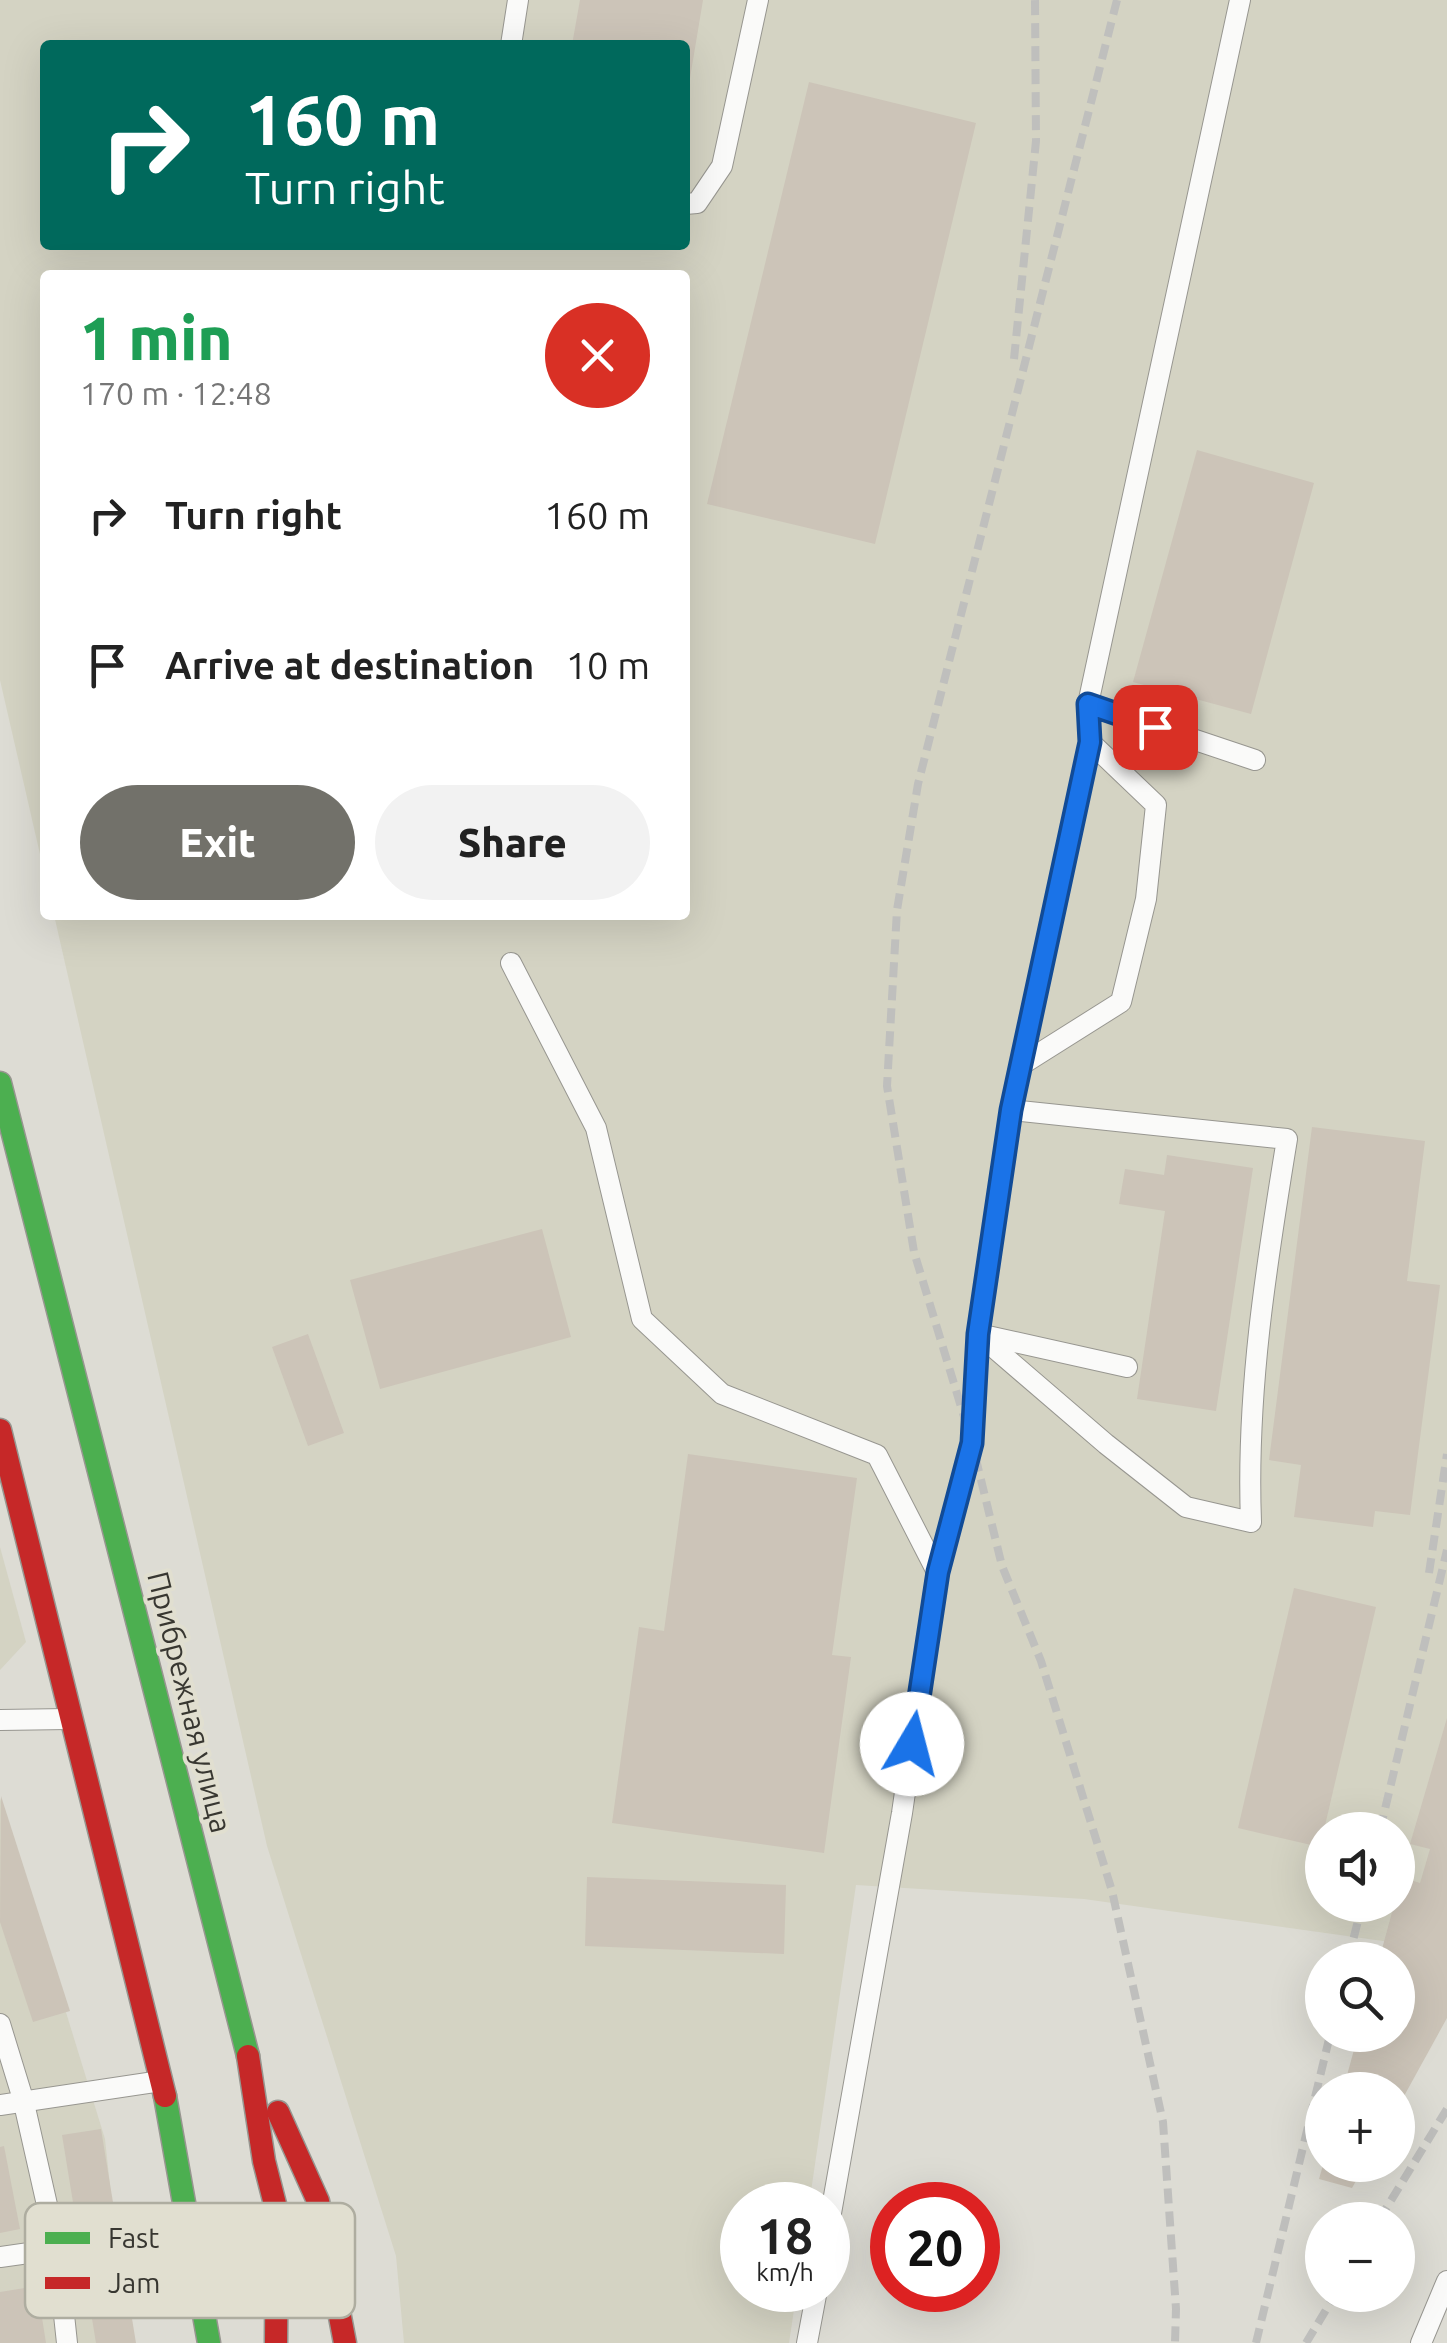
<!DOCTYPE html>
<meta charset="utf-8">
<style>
:root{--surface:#fff;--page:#f2f2f2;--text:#222;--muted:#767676;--accent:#72716a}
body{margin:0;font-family:Ubuntu,sans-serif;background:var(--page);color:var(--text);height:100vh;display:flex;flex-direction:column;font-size:38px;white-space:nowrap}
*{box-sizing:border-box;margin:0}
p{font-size:32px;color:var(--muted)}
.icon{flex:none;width:55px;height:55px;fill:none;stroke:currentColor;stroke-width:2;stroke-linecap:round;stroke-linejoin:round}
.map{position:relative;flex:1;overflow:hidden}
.panel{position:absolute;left:40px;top:270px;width:650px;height:650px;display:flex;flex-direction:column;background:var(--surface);border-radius:10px;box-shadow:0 10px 40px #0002}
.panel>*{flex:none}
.guide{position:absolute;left:40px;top:40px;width:650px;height:210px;border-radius:10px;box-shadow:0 10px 40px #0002;background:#00695c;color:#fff;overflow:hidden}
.tools{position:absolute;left:1305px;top:1812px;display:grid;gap:20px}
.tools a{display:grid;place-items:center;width:110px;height:110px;border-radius:50%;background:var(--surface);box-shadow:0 10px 40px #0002;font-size:50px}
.speed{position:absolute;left:720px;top:2182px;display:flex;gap:20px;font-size:50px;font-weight:700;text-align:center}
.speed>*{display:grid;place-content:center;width:130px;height:130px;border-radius:50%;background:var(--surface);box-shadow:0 10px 40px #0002;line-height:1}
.speed small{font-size:25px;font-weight:400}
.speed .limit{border:15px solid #d22;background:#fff;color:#111}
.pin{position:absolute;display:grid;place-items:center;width:85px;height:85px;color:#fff;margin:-42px;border-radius:20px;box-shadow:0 5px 15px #0006}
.me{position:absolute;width:110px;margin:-55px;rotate:8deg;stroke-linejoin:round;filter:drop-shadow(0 0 8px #0008)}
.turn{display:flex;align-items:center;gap:35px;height:210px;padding:0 40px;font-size:45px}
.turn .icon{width:130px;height:130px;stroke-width:2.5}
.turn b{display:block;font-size:70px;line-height:85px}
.round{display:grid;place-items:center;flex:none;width:105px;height:105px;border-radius:52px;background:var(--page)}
.summary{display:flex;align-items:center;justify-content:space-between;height:170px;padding:0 40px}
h1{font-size:60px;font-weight:800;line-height:75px;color:#1e9e55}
.primary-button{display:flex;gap:20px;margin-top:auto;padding:20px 40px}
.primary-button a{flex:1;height:115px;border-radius:60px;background:var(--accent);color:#fff;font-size:40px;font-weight:800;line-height:115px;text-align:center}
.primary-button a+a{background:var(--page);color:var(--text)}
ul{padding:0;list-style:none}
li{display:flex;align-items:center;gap:30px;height:150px;padding:0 40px}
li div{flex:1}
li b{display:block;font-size:38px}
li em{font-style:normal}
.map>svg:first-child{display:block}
</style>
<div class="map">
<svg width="1447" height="2343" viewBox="0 0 1447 2343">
<rect width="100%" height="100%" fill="#dddcd4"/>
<g fill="#d4d3c3" fill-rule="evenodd">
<path d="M0,0h1447v1950l-363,-51 -228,-14 -47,320h-67v85h55l-8,53h-385l-8,-87 -129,-410 -213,-931h631v-640h-640v601l-45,-196zM45,45h640v200h-640zM1322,1830h76v75h-76z"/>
<polygon points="0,1547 26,1642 0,1670"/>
<polygon points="0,1798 105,2139 127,2343 0,2343"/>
</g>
<g fill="#ccc4b8">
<polygon points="580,0 703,0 687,96 685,45 572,45"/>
<polygon points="809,82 976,123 875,544 707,504"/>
<polygon points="1197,450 1314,483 1251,714 1133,682"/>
<polygon points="1312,1127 1425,1141 1407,1281 1440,1285 1410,1515 1375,1511 1373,1527 1294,1517 1301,1465 1269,1460"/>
<polygon points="1167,1155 1253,1168 1216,1411 1137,1399 1165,1211 1119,1204 1125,1169 1164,1175"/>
<polygon points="542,1229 571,1337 380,1389 350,1280"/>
<polygon points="308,1334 344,1433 308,1446 272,1347"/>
<polygon points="688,1454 857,1478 832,1655 851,1657 824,1853 612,1823 639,1627 664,1631"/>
<polygon points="1294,1588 1376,1607 1320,1847 1238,1828"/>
<polygon points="1447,1718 1447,2018 1398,2107 1398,2090 1343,2090 1358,2035 1398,2035 1398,1960 1379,1960 1394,1905 1398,1905 1401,1877 1420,1883 1430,1849 1410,1844"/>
<polygon points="1,1796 70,2011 33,2022 0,1922"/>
<polygon points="587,1877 786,1885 784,1954 585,1946"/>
<polygon points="101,2129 136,2343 96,2343 62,2135"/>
<polygon points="4,2146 20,2229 0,2233 0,2147"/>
<polygon points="1323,2165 1365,2165 1352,2188 1319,2179"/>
<polygon points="37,2286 46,2343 0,2343 0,2292"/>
</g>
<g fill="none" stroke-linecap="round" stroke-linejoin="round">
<g stroke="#979690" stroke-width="22">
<g id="lane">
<polyline points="511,45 518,0"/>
<polyline points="685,204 697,203 722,166 758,0"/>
<polyline points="1088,704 1255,760"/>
<polyline points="511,963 596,1128 642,1319 722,1394 877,1455 937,1572"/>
<polyline points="1021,1065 1121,1002 1146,899 1156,805 1090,742"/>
<path d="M978,1334l128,110 80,63 65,15c-5,-129 15,-255 36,-383l-276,-29"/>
<polyline points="983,1335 1127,1367"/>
<polyline points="0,1720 68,1719"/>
<polyline points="0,2024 23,2099 57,2249 67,2343"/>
<polyline points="0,2105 161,2081"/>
<polyline points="828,2230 902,1813 937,1572 972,1443 978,1334 1011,1110 1090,742 1088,704 1240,0"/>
<polyline points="0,2257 57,2249"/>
<polyline points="807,2343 817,2290"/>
<polyline points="1421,2343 1447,2281"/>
</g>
</g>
<g stroke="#979690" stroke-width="25">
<g id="fast">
<polyline points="0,1083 248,2056"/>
<polyline points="165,2096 209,2343"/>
</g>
</g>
<g stroke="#979690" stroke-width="25">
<g id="jam">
<polyline points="0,1430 165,2096"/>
<polyline points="248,2056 264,2161 277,2212 276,2343"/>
<polyline points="278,2112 318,2201 345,2343"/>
</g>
</g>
<use href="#lane" stroke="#fafaf9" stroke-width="20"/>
<use href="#fast" stroke="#4caf50" stroke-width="22"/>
<use href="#jam" stroke="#c62828" stroke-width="22"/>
<g stroke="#bfbfbd" stroke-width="8" stroke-dasharray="15 8" stroke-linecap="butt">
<polyline points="1117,0 918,784 897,910 887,1086 914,1252 972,1443 1002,1566 1041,1661 1112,1891 1163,2122 1176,2309 1175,2343"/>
<polyline points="1014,359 1036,141 1035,0"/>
<polyline points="1429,1573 1447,1454"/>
<polyline points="1380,1830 1447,1550"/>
<polyline points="1348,1960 1362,1905"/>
<polyline points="1379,2220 1447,2109"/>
<polyline points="1256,2343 1330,2035"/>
<polyline points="1306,2343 1335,2295"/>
</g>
</g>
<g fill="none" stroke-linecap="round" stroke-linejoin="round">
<g stroke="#114b97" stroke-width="25">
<polyline id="route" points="912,1744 938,1572 972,1443 978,1334 1011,1110 1090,742 1088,704 1155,727"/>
</g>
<use href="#route" stroke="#1a73e8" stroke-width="18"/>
</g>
<g text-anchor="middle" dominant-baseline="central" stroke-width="8" stroke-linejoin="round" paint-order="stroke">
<g font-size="30" fill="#383731" stroke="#e1dfd0">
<text transform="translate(190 1702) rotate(76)">Прибрежная улица</text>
</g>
</g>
<rect x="25" y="2203" width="330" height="115" rx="15" fill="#e1dfd0" stroke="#aeada0" stroke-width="2.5"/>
<rect x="45" y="2232" width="45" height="12" fill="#4caf50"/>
<rect x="45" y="2277" width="45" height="12" fill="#c62828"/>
<g font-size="28" fill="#383731">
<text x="108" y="2248">Fast</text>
<text x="108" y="2293">Jam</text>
</g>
</svg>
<div class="tools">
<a><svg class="icon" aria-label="sound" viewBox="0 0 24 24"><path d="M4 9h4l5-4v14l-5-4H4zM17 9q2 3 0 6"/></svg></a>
<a><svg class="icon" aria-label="search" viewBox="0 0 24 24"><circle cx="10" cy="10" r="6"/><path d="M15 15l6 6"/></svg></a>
<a>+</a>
<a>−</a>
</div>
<div class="speed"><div>18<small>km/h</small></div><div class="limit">20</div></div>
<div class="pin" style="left:1155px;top:727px;background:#d93025"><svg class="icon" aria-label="arrive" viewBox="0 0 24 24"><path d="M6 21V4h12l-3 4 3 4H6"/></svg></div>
<svg class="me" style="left:912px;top:1744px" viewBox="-20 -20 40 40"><circle r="19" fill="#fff"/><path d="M0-13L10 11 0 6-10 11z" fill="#1a73e8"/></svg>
<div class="guide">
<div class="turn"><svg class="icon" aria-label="right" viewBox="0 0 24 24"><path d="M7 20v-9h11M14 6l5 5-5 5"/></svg><div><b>160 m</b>Turn right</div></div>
</div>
<section class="panel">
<div class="summary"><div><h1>1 min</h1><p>170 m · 12:48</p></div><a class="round" style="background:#d93025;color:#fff"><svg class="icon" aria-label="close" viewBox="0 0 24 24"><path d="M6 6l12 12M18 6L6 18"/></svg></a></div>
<ul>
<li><svg class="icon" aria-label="right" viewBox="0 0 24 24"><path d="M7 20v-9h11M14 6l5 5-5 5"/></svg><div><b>Turn right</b></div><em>160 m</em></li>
<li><svg class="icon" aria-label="arrive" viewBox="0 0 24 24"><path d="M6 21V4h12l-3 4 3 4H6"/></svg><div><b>Arrive at destination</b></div><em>10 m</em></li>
</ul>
<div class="primary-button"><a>Exit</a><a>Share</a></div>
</section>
</div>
